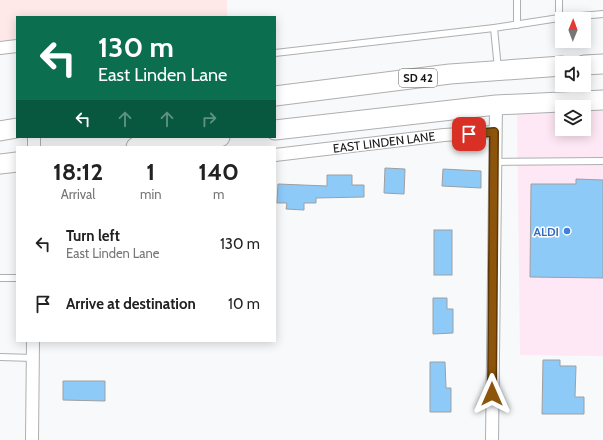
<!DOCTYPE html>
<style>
:root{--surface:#fff;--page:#f6f6f6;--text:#222;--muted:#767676}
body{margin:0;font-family:Cabin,sans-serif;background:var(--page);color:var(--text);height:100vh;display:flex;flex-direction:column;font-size:15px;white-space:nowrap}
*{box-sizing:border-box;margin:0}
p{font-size:13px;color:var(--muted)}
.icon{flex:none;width:22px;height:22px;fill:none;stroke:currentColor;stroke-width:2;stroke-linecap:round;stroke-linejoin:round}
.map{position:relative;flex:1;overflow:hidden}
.drawer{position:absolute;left:16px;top:146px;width:260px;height:196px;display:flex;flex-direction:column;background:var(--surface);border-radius:0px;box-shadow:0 2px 10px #0003}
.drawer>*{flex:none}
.top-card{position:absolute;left:16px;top:16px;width:260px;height:122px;border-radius:0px;box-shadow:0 2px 10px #0003;background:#0b6e4f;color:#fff;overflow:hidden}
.needle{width:26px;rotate:1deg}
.tools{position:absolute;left:555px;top:12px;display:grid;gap:8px}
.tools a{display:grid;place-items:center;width:36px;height:36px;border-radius:0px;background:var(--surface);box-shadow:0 2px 10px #0003;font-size:20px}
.pin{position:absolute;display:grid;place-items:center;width:34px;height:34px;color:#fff;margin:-17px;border-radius:8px;box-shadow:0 2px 6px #0006}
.me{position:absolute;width:44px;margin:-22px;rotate:0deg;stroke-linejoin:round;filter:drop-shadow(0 0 3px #0008)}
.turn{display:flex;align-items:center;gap:14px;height:84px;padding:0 16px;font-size:18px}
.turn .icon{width:52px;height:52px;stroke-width:2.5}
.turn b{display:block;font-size:28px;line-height:34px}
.lanes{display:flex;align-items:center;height:38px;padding:0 16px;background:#0003;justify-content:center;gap:20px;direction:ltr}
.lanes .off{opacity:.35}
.eta{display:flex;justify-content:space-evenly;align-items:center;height:68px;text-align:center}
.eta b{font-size:24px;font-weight:800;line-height:28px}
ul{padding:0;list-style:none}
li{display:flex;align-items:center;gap:12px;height:60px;padding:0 16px}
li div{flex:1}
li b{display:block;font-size:15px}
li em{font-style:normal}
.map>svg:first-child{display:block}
</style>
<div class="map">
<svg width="603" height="440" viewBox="0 0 603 440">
<rect width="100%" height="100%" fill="#f8f9fa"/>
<polygon fill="#fee8f5" points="517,109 562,109 562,129 584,129 584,109 603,110 603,356 520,355"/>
<polygon fill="#ffe9e8" points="0,0 227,0 227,17 17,17 17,43 0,45"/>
<g fill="#8dcaf8" stroke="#9e9fa0">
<polygon points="385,168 405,169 404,194 384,193"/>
<polygon points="443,169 481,171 481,188 442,186"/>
<polygon points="327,175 352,175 352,185 364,185 364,197 316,198 316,203 304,203 304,210 286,209 287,203 277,203 278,184 327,186"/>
<polygon points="576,179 603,180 603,278 530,277 531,184 576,184"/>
<rect x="434" y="230" width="18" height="45"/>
<polygon points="433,298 447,298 447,309 453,309 453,333 433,334"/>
<polygon points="543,360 560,360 560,366 576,366 575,397 584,397 584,414 542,414"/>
<polygon points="430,362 445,362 446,388 451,388 451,412 430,412"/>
<polygon points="63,381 105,381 105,401 63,400"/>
</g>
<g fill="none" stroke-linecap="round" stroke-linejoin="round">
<g stroke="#aeafb0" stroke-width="8">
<g id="service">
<polyline points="559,0 559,18"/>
<polyline points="517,25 517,0"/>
<polyline points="275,53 494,28"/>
<polyline points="498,69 494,28 559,18 603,14"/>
<polyline points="494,162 603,161"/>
<polyline points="0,278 17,278"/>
<polyline points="0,357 33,358"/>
</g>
</g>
<g stroke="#aeafb0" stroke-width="14">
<g id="minor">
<polyline points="0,48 17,46"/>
<polyline points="34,137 34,147"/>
<polyline points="275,155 444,135 494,132"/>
<polyline points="32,440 33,341"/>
<polyline points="492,440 496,105"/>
</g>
</g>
<g stroke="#aeafb0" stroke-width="21">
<g id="primary">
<polyline points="584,65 603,64"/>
<polyline points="275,96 450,74 562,66"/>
<polyline points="275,130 496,105 603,100"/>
<polyline points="0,131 17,128"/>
<polyline points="136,147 220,137"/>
<polyline points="0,164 17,162"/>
</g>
</g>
<use href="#service" stroke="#fff" stroke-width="6"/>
<use href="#minor" stroke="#fff" stroke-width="12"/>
<use href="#primary" stroke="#fff" stroke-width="19"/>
</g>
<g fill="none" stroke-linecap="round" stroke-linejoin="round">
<g stroke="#5c3708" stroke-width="10">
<polyline id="route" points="469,134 494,132 492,394"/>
</g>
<use href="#route" stroke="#8d550c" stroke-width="7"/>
</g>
<circle fill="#3f7fe0" stroke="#fff" stroke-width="1.5" cx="567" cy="231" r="4"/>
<g text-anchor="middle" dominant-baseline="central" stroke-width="3" stroke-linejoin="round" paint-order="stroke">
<rect fill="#fff" stroke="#5c5c5c" stroke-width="1" x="399" y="69" width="38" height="18" rx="3"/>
<g font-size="11" font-weight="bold" fill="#161616">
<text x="418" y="78">SD 42</text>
</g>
<g font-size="12" fill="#161616" stroke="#fff">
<text transform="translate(384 142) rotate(-7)">EAST LINDEN LANE</text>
</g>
<g font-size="12" font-weight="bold" fill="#366cbe" stroke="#fff" text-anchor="end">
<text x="559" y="231">ALDI</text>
</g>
</g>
</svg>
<div class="tools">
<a><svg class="needle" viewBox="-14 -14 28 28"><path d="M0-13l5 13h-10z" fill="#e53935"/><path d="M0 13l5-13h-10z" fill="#767676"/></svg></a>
<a><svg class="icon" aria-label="sound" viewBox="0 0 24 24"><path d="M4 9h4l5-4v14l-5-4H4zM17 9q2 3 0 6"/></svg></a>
<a><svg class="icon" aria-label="layers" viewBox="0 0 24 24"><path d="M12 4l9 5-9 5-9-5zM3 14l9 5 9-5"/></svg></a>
</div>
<div class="pin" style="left:469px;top:134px;background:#d93025"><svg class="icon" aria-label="arrive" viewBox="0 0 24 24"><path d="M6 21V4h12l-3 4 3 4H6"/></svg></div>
<svg class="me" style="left:492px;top:394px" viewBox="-20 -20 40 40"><path d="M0-17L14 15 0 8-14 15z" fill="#8d550c" stroke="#fff" stroke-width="4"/></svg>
<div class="top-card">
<div class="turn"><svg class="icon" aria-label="left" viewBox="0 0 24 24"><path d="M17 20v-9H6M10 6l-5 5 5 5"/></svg><div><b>130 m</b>East Linden Lane</div></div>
<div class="lanes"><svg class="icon" aria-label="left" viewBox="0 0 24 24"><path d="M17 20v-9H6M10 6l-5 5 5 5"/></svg><svg class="icon off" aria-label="ahead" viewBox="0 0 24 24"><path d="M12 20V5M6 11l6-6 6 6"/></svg><svg class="icon off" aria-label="ahead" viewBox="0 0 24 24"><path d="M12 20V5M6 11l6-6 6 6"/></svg><svg class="icon off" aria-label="right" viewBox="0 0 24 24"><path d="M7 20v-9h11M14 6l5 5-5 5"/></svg></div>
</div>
<section class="drawer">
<div class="eta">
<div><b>18:12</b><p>Arrival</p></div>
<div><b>1</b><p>min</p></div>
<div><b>140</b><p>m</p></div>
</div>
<ul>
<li><svg class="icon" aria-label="left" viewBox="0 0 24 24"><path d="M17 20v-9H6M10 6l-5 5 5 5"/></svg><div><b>Turn left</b><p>East Linden Lane</p></div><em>130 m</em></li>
<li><svg class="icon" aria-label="arrive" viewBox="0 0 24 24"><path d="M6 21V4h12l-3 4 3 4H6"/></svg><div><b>Arrive at destination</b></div><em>10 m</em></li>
</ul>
</section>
</div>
